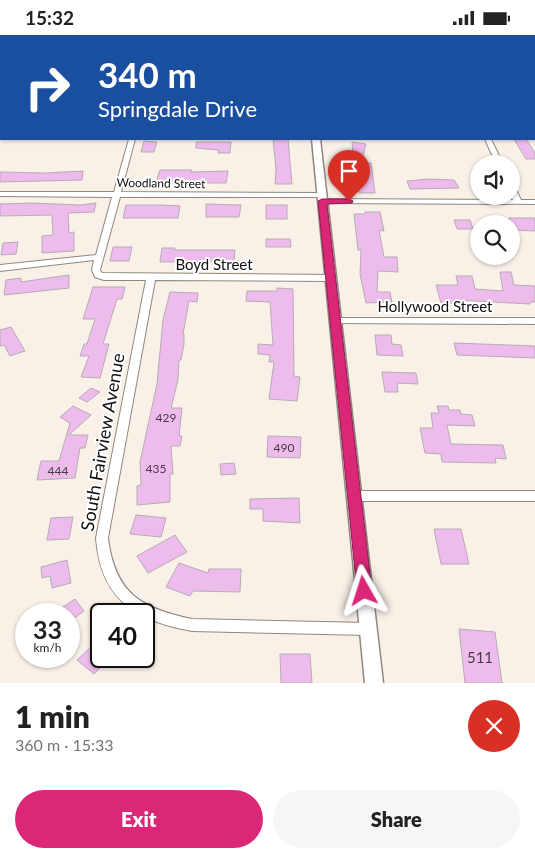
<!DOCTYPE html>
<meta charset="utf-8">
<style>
:root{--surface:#fff;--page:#f6f6f6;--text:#222;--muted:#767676;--accent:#db2777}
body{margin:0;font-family:Lato,sans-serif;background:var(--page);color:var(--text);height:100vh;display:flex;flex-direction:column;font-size:19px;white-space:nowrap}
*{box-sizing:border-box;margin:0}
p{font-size:16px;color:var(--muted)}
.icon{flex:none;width:28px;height:28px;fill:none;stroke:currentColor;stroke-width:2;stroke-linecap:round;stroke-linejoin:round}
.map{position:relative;height:648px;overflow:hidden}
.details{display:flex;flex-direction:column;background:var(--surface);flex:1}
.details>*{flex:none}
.guide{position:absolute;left:0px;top:0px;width:535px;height:105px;box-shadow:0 1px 4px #0004;background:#1a4fa0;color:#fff;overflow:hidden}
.fabs{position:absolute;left:470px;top:120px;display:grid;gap:10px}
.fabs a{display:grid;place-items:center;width:50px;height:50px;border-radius:50%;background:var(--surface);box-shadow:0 1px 4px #0004;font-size:25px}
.speed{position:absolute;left:15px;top:568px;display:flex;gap:10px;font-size:25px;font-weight:700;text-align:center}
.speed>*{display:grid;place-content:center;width:65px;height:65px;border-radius:50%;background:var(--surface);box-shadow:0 1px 4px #0004;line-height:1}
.speed small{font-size:12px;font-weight:400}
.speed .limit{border:2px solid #111;border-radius:8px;background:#fff;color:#111}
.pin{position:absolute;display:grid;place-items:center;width:42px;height:42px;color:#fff;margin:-51px -21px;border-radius:50% 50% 50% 0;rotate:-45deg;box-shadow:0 0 5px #0007}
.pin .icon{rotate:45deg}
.me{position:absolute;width:55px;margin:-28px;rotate:354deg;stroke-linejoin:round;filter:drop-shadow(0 0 4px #0008)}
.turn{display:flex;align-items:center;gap:18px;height:105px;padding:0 15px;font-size:22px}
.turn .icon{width:65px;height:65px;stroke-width:2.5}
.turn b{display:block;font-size:35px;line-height:42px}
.round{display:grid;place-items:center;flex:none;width:52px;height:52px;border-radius:26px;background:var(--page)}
.headline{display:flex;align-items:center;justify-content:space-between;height:85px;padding:0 15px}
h1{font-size:30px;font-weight:800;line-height:38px}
.primary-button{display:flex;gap:10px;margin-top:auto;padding:10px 15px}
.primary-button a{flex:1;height:58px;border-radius:30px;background:var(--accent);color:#fff;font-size:20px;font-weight:800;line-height:58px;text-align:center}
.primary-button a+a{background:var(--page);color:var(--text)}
.status{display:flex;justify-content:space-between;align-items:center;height:35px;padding:0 25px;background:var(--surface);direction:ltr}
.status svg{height:14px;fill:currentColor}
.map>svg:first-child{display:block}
</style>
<div class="status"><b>15:32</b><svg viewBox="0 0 49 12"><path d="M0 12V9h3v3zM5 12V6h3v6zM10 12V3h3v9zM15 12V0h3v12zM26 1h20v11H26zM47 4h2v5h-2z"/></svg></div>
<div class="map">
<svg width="535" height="648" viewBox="0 0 535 648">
<rect width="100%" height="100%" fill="#f9f0e7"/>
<g fill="#eebcec" stroke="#b5acb4">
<polygon points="273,104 288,104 292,149 275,149 276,134"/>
<polygon points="514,104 526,104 535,118 535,124 526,124"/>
<polygon points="144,106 157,107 154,117 141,117"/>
<polygon points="196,107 231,107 230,118 218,118 219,115 196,113"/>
<polygon points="352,107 366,109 361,128 371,128 375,158 359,158 357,143 355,146"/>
<polygon points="160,135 192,135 191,137 228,136 226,148 175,148 156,147"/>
<polygon points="83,136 82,145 0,147 0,137 46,138"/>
<polygon points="428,144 454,145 459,153 410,154 407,146"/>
<polygon points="31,168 80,170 96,168 94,177 68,178 69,198 74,197 74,216 42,218 42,201 53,200 52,180 0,181 0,169"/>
<polygon points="206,169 241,170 239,182 206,182"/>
<polygon points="126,170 161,170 180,171 178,183 123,183"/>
<rect x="266" y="170" width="21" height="14"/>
<polygon points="365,177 380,177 384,196 379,195 384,222 397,222 398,237 378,236 377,257 390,257 392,267 366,268 360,239 361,215 358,215 354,179 365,179"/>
<polygon points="509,183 535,183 535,196 513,195"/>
<polygon points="454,185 470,185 473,194 457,194"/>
<polygon points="266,204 290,204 291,212 266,212"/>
<polygon points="18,207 16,219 1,220 3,208"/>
<polygon points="113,212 132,212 129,226 110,226"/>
<polygon points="162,213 175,213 174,215 235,215 234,226 160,227"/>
<polygon points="500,237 511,237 514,250 535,251 535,267 530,267 530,269 455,265 456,268 441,268 436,250 458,250 456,241 472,241 475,254 503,256"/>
<polygon points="69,240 69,253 4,260 6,245 21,243 21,247"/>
<polygon points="93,252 125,252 122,264 117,264 103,309 109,309 100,343 81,342 89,321 80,321 84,309 87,309 95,284 83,284"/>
<polygon points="277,253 293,254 294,341 300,342 297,366 269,364 274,327 269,327 270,320 258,319 258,309 273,310 270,267 246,266 247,256 277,256"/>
<polygon points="170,257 198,258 197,267 189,266 183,299 184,299 184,309 181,325 179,325 178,345 171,373 182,373 179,401 182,401 180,411 171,411 173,439 170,439 170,467 137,470 137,451 141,450 140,427 157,349 163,285"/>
<polygon points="11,292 25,316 10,321 4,310 0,311 0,295"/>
<polygon points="375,300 391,300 392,309 401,310 403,321 377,320"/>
<polygon points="454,308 535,311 535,323 457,320"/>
<polygon points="382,337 416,338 418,349 397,348 398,357 385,357"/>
<polygon points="91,353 100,357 87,367 79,363"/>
<polygon points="73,371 91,380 69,400 88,400 85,413 80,413 75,443 37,445 41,426 59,426 70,388 60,382"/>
<polygon points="437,371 448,371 449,375 460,375 461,379 472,380 475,391 447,390 451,409 503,410 506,424 495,423 496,428 442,427 441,419 425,418 420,393 433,393 431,378 439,378"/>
<polygon points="268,401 301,402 300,423 267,422"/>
<polygon points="234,428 236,439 221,440 220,429"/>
<polygon points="299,463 300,488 263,486 263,474 250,474 250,464"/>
<polygon points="136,480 166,483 161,502 130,499"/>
<polygon points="73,482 69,504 47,505 51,483"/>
<polygon points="434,494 461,494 469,529 441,529"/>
<polygon points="175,500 187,517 148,538 137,521"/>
<polygon points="67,525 71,548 52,553 50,541 42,543 41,532"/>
<polygon points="179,528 208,538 209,534 241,534 240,557 193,556 190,561 166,552"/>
<polygon points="75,564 84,576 69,587 69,579 52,579"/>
<polygon points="459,594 495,597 502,648 465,648"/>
<polygon points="96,607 101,611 101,621 112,621 94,639 77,625"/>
<polygon points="280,619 310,619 312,648 281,648"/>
</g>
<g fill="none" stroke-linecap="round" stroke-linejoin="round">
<g stroke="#90877f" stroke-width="2">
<g id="minor">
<polygon points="159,0 165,0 165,1 160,1"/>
<polygon points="535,0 535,4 534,4 534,1 532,1"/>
<rect x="0" y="3" width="1" height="4"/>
<rect x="0" y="44" width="1" height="4"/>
<rect x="534" y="44" width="1" height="4"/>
<rect x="534" y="90" width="1" height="4"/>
<rect x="0" y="94" width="1" height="4"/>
<path d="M129,104h6l-14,53 201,1 4,2 -4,2h-202l-20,73 2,3 229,2 4,3 -4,3 -176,-1 -47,258c7,55 32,70 84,81l176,4 5,1 2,5 -2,5 -5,1 -176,-4c-17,-3 -33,-7 -48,-15v-2c-7,0 -9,-3 -14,-6 -24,-17 -32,-43 -34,-70l50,-258h-42l-9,-3 -3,-7 2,-10 -94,11v-6l96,-10 16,-58 -112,-1v-4h114z"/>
<polygon points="485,104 491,104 503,129 496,129"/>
<polygon points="511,151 515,153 521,165 535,165 535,169 322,168 318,166 322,164 513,165 511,161"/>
<polygon points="335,283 535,283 535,289 332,288 330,286"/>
<polygon points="354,456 535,456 535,466 354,466 350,464 348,461 350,458"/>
</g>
</g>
<g stroke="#90877f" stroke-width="3">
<g id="tertiary">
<rect x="301" y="0" width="6" height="1"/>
<polygon points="312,104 320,104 383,648 365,648"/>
</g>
</g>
<use href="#minor" fill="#fff" fill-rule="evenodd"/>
<use href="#tertiary" fill="#fff" fill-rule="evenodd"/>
</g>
<polygon fill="#db2777" stroke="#8e194d" points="349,164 353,166 352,168 327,169 372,556 370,560 364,562 359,560 357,556 318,166 322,164"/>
<g text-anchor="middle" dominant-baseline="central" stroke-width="4" stroke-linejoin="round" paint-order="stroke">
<g font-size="12" fill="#110e0b" stroke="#fff">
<text transform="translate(161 148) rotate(1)">Woodland Street</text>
</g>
<g font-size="12" fill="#483a43">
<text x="166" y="382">429</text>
<text x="284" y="412">490</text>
<text x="156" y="433">435</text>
<text x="58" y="435">444</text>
</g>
<g font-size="15" fill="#110e0b" stroke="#fff">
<text x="214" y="229">Boyd Street</text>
<text x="435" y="271">Hollywood Street</text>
</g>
<g font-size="15" fill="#483a43">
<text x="480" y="622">511</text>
</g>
<g font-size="18" fill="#110e0b" stroke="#fff">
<text transform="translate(102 407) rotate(-80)">South Fairview Avenue</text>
</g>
</g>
</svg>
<div class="fabs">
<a><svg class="icon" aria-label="sound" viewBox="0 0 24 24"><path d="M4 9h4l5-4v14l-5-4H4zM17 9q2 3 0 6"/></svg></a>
<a><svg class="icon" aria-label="search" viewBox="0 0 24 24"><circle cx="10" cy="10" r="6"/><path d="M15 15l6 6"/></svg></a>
</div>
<div class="speed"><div>33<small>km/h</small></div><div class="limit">40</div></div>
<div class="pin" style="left:349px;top:166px;background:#d93025"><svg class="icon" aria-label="arrive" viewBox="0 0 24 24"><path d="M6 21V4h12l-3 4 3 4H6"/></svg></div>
<svg class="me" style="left:364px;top:556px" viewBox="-20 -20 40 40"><path d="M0-17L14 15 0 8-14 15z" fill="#db2777" stroke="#fff" stroke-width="4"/></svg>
<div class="guide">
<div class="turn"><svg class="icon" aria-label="right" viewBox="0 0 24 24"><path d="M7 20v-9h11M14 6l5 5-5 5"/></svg><div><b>340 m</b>Springdale Drive</div></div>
</div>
</div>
<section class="details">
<div class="headline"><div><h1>1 min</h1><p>360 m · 15:33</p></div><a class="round" style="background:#d93025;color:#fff"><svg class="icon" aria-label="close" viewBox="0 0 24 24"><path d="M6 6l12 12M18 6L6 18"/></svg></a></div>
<div class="primary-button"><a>Exit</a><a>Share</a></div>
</section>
